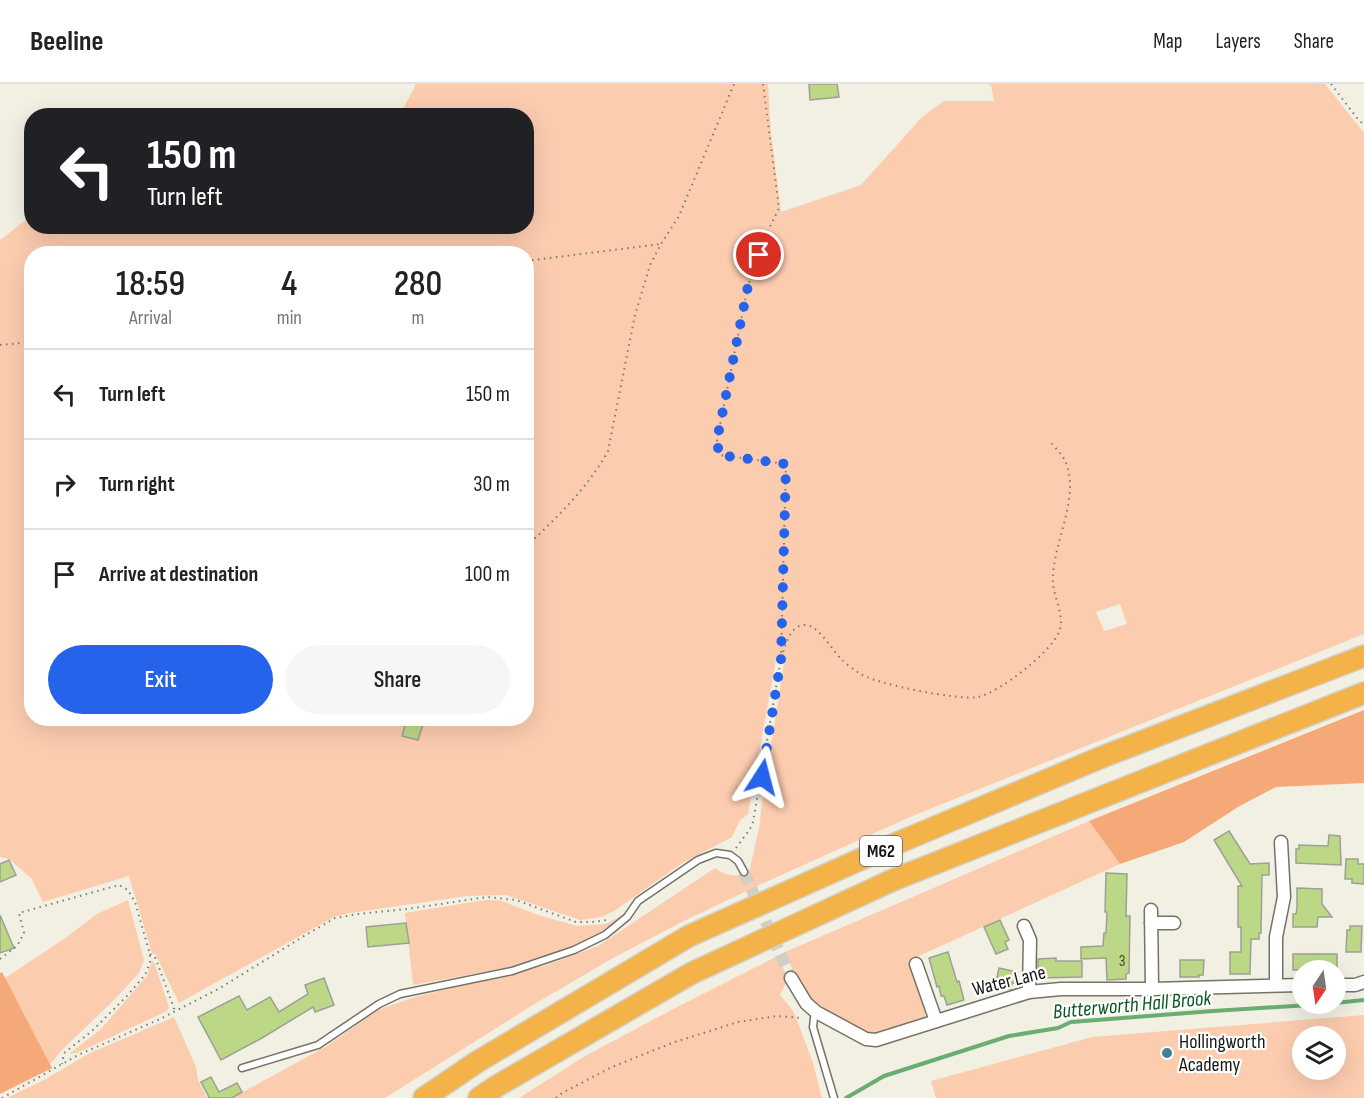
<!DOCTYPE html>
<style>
:root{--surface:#fff;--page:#f6f6f6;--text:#222;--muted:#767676;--line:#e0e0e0;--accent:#2563eb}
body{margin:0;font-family:"Sofia Sans Condensed",sans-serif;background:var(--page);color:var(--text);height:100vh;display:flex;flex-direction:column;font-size:22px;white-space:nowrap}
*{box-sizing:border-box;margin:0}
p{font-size:20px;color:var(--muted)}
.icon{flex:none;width:33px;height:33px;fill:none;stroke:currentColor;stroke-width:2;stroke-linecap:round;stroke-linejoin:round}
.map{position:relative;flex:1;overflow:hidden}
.side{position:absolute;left:24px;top:162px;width:510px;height:480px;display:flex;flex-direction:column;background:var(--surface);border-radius:24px;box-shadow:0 6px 24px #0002}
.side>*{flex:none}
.banner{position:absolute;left:24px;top:24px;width:510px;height:126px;border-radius:24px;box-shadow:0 6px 24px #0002;background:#202124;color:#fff;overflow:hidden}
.needle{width:39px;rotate:193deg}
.buttons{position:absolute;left:1292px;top:876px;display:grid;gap:12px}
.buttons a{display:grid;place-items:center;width:54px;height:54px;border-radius:50%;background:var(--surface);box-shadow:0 6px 24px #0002;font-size:30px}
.pin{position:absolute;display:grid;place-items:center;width:51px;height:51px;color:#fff;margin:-26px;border:3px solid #fff;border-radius:50%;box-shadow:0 2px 6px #0007}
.me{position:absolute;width:66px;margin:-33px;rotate:9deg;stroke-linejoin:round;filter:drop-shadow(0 0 4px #0008)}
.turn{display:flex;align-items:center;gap:21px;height:126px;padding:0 24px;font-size:27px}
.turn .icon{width:78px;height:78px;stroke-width:2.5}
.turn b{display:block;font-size:42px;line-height:51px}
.eta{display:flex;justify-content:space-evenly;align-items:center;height:102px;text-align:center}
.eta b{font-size:36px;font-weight:600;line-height:42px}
.cta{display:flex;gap:12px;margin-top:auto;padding:12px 24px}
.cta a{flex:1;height:69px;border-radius:36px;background:var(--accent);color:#fff;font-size:24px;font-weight:600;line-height:69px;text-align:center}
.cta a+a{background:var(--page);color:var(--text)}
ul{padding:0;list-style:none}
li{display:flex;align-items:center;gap:18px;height:90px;padding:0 24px;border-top:2px solid var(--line)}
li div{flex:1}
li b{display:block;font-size:22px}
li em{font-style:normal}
header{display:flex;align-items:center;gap:36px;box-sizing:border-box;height:84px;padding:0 30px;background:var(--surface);border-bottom:2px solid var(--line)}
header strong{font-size:28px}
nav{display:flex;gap:33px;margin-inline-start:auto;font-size:21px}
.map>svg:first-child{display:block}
</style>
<header>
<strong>Beeline</strong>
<nav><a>Map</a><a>Layers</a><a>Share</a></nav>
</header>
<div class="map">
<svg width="1364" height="1014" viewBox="0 0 1364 1014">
<rect width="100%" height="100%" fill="#f2f0e3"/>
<g fill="#fcccaf" fill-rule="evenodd">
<path d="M416,0h352l3,50 10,78 80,-27 61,-68 22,-16h50l-3,-16 -4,-1h338l39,49v501l-454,183 -153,69 -71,34 -73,38 -80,47 -148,93h-153l95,-52 51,-36 37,-13 132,-32 51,-19 117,-78c11,8 21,9 34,5l11,-50 1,-13 23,-147 -8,-3 -28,154 -8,6 -8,17 -51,27 -67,47 -12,6 -22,3 -74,-25 -39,1 -117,17 -16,4 -155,86 -23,-48 -4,-2 -23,-77 -86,26 -12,-24 -22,-19 -9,-2v-617l31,-24 1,10h494v-110l-126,-1zM32,170h494v464h-494zM1120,520l7,20 -23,7 -8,-19z"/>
<path d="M1089,737l31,43 -212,97c5,15 23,47 15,60l-52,15 -60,-32 -16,-29 -10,-23z"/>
<polygon points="128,816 144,876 139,889 116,914 62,966 50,980 5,894 64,855 97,830"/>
<polygon points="485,816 499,816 538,831 577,842 606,840 624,830 603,848 569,864 522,881 413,901 405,829"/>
<polygon points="778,872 788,895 780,911 791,924 795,931 813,979 822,1014 519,1014 585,972 675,924"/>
<polygon points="152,877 154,878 169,923 167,927 77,969 69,970 101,945 147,892"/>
<path d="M1364,931v83h-428l-5,-17 161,-44zM1302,952h33v34h-33z"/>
<polygon points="174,933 196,983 198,996 207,1014 7,1014 46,995 88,970"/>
</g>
<g fill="#f5a979">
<polygon points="1364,626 1364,699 1276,703 1238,723 1184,758 1120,780 1089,737"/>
<polygon points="2,888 52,984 0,1010 0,889"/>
</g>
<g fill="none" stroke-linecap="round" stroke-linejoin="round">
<g stroke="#69ad73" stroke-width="4">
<polyline points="1335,919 1364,916"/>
<polyline points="846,1014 884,992 1009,952 1058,944 1071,938 1213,927 1326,920"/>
</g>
</g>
<g fill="#bcd887" stroke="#9ca195" stroke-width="1.5">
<polygon points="809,0 837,0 839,13 810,16"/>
<polygon points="407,634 425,634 418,656 402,652"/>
<polygon points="1229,747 1250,780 1269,779 1269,791 1262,791 1261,849 1259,849 1259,855 1251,855 1250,890 1230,890 1230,868 1241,868 1241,843 1238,843 1238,802 1242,802 1214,756"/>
<polygon points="1329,751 1340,752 1341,781 1296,779 1296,765 1299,765 1299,761 1328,762"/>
<polygon points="1346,775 1358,775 1358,780 1364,780 1364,800 1352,799 1352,795 1345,795"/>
<polygon points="9,776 16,791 0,798 0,780"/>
<polygon points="1106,789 1127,790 1126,832 1130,832 1129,889 1126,890 1126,895 1107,896 1106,874 1081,875 1081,863 1103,862 1104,849 1106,849 1107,828 1105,828"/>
<polygon points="1297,804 1322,805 1322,820 1332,833 1318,833 1317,843 1293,843 1293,830 1296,830 1297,824"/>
<polygon points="0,831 14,864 0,869"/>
<polygon points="1000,836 1009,856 1005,858 1008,865 996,870 984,843"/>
<polygon points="406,839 409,859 368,863 366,843"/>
<polygon points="1350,842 1362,842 1361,868 1346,868 1347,846 1350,846"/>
<polygon points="948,868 957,898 959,897 964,916 947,921 944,912 941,912 939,902 937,903 929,874"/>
<polygon points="1293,870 1337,870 1337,885 1331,885 1331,886 1293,886"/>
<polygon points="1056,874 1056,877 1082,877 1082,893 1038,894 1038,875"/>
<polygon points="1180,876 1204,876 1203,891 1198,891 1199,893 1180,893"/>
<polygon points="999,884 1017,888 1014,899 1012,899 1011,905 995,902"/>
<polygon points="324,894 334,921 315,928 313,923 262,954 221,976 198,933 239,912 247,926 270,913 279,928 308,910 305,901"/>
<polygon points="211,993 219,1008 237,999 242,1008 232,1014 208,1014 209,1013 201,998"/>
</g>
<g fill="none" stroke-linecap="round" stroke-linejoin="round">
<polyline stroke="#d1cfc4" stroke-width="12" stroke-dasharray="12 6" stroke-linecap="butt" points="744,788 791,894"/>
<g stroke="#757367" stroke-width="9">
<g id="service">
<polyline points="816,928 814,934 813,943 834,1014"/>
<polyline points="242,984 318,961 379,920 400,910 512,887 574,866 605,851 627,833 638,817 698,776 716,769 730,771 738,777 744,788"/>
</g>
</g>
<g stroke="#757367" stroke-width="15">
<g id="minor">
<polyline points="1151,826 1152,905"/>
<polyline points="1151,839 1174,839"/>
<polyline points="1024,842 1030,856 1029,908"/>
<polyline points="916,880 936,937"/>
<polyline points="791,894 806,919 816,928 866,955 876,956 1029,908 1061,905 1152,905 1302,901"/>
<polyline points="1276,901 1276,853 1284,813 1281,758"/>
<polyline points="1335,901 1355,901 1364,898"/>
</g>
</g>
<g stroke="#d1d1d0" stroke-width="24">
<g id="motorway">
<polyline points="424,1014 477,978 689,852 895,760 1102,673 1364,572"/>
<polyline points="479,1014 497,1002 692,889 893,796 1364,609"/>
</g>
</g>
<g stroke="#7c7b72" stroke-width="2" stroke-dasharray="1.5 4.5" stroke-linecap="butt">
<polyline points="763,0 779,124 764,155 748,202 717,356 719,371 786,380 781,572"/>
<polyline points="1331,0 1357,34 1364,41"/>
<polyline points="526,177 661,160"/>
<polyline points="0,261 32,258"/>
<path d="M526,463c31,-30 62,-59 82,-96l27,-136 15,-50 11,-21 18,-28 55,-132"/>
<path d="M736,764l14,-19 3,-7 28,-163c4,-11 8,-35 25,-34 13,1 26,25 35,34 5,5 12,10 18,14 15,11 102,28 119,24 22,-5 72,-44 81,-65 7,-16 -7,-36 -6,-53 0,-37 27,-80 13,-116 -3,-8 -11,-15 -16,-22"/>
<polyline points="150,870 155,873 175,927"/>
<polyline points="0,875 17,862 24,849 19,829 119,801 128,806 135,818 150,870 150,879 145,891 126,913 92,947 64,969 62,980"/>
<polyline points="2,1014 78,971 158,936 220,904 309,849 335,834 358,830 407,825 487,813 516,816 576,838 592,838 607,836"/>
<polyline points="556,1014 562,1009 612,983 672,959 738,938 777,932 802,934"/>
</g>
<use href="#service" stroke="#fff" stroke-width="6"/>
<use href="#minor" stroke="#fff" stroke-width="12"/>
<use href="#motorway" stroke="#f4b348" stroke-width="21"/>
</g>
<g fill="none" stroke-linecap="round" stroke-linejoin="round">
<polyline stroke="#2563eb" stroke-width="10" stroke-dasharray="0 18" points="759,171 748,202 717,356 719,371 786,380 781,575 762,693"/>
</g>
<circle fill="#408193" stroke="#fff" stroke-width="2" cx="1167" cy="969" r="6"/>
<g text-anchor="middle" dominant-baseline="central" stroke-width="4.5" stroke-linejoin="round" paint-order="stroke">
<g font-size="16" fill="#40472f">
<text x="1122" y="877">3</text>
</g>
<rect fill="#fff" stroke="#5d5d59" stroke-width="1.5" x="860" y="752" width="42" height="30" rx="4.5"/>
<g font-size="18" font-weight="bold" fill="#171712">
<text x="881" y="767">M62</text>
</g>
<g font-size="20" fill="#171712" stroke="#fff">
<text transform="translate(1009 897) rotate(-14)">Water Lane</text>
</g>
<g font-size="20" fill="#171712" stroke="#fff" text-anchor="start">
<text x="1179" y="958">Hollingworth<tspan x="1179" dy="23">Academy</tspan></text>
</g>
<g font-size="21" font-style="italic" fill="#085721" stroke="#fff">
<text transform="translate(1132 921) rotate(-5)">Butterworth Hall Brook</text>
</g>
</g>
</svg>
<div class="buttons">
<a><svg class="needle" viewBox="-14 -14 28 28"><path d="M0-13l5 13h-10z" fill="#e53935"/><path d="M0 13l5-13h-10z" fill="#767676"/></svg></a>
<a><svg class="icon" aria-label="layers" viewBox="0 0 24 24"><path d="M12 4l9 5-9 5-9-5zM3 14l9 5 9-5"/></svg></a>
</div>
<div class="pin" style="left:759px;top:171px;background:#d93025"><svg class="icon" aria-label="arrive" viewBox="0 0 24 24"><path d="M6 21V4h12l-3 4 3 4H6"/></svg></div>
<svg class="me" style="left:762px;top:693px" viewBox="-20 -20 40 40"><path d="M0-17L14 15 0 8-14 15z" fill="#2563eb" stroke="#fff" stroke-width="4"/></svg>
<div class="banner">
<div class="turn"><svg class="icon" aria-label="left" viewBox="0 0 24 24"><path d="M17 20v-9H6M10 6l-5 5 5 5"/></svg><div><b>150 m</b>Turn left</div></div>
</div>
<section class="side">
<div class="eta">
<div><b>18:59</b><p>Arrival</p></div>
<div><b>4</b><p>min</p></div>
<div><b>280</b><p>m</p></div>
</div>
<ul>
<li><svg class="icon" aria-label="left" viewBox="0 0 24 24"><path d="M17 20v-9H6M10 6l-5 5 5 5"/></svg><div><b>Turn left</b></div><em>150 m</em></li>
<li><svg class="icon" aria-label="right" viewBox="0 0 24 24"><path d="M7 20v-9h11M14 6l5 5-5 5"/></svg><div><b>Turn right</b></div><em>30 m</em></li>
<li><svg class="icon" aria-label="arrive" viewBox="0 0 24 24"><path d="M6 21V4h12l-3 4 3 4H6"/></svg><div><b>Arrive at destination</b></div><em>100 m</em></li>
</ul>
<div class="cta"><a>Exit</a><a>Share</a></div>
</section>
</div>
